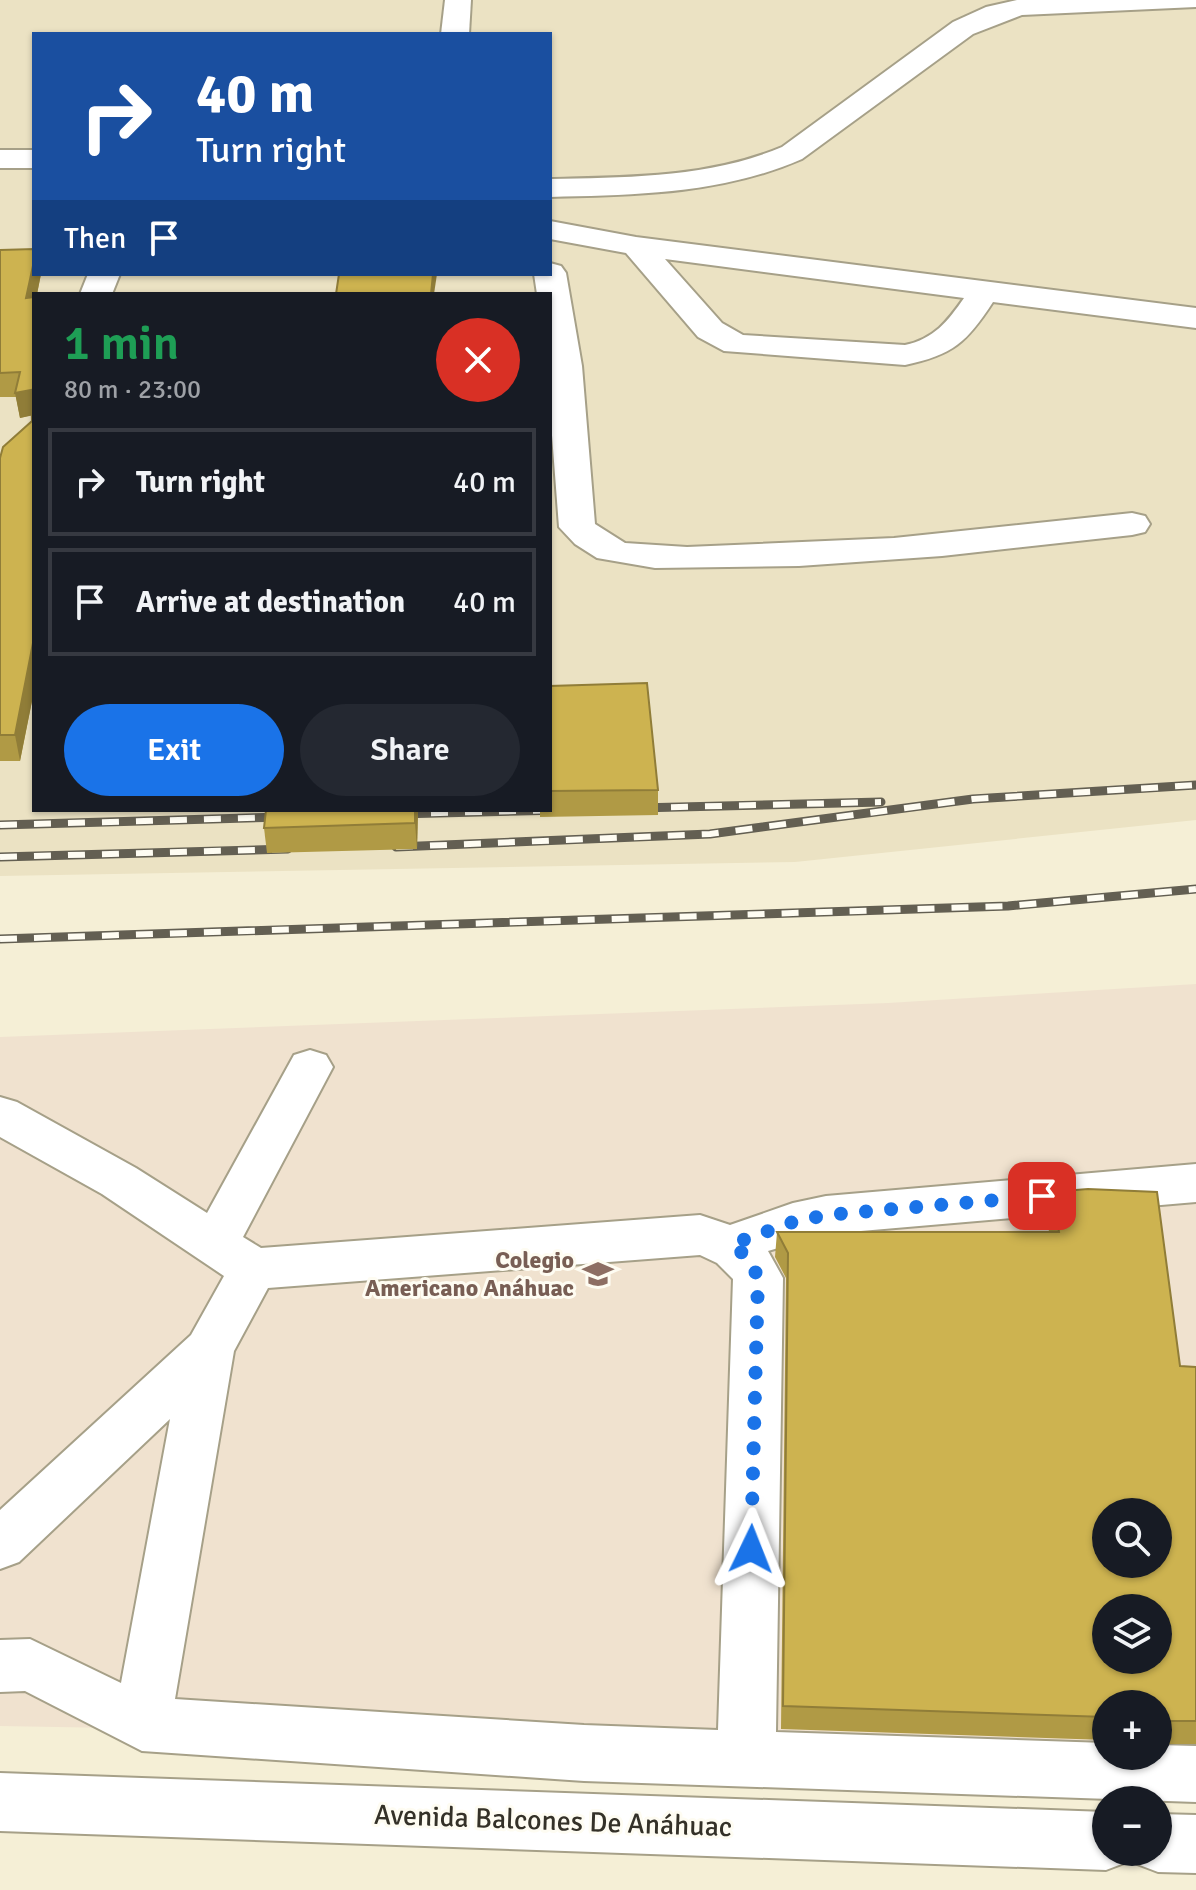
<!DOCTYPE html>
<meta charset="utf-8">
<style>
:root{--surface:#171b24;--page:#242831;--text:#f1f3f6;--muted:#9ea1a6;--line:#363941;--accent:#1a73e8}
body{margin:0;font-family:Signika,sans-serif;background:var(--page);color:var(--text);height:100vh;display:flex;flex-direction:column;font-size:30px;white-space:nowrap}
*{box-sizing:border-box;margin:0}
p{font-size:26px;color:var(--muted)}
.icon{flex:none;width:44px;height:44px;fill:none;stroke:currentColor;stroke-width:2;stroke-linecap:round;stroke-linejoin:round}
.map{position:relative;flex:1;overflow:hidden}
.details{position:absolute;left:32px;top:292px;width:520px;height:520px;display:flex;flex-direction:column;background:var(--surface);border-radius:0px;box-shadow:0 2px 6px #0004}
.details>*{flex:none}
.top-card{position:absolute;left:32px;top:32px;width:520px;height:244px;border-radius:0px;box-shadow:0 2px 6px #0004;background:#1a4fa0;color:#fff;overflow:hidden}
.tools{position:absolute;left:1092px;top:1498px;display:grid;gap:16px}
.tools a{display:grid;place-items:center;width:80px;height:80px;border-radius:50%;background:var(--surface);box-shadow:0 2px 6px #0004;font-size:40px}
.pin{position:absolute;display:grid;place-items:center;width:68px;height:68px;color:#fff;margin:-34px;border-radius:16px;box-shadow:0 4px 12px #0006}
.me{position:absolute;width:88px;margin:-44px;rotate:2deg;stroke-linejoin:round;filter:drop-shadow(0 0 6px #0008)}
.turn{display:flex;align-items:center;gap:28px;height:168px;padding:0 32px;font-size:36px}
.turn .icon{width:104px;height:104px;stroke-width:2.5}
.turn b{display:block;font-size:56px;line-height:68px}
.then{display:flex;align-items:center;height:76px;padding:0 32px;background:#0003;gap:16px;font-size:30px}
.round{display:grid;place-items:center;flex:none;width:84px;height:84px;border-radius:42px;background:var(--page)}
.headline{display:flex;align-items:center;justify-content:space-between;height:136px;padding:0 32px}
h1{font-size:48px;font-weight:600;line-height:60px;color:#1e9e55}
.action{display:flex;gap:16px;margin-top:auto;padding:16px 32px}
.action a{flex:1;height:92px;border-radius:48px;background:var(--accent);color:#fff;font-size:32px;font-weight:600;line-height:92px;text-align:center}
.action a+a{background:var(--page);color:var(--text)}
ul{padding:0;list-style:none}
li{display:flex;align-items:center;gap:24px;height:108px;margin:0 16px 12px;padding:0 16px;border:4px solid var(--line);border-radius:0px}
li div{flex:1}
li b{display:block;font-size:30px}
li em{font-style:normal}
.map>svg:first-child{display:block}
</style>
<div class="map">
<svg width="1196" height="1890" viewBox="0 0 1196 1890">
<rect width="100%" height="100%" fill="#f5efd6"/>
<path fill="#ebe2c3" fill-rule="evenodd" d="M0,0h1196v820l-401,42 -795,14zM34,34h516v240h-516zM34,294h516v516h-516z"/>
<path fill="#f0e2cf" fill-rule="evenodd" d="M1196,984v763l-38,-1v-42h-52v41l-1106,-19v-689l888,-34zM1106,1512h52v52h-52zM1106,1608h52v52h-52z"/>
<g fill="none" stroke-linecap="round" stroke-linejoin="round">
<g stroke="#a6a088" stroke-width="4">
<g id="minor">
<polygon points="445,0 471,0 469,34 441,34"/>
<path d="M1017,0h179v7l-174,8 -49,19 -171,125c-80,35 -166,36 -252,38v-18c79,-2 158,-1 232,-32l171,-125 33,-15z"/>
<rect x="0" y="150" width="34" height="18"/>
<path d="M550,221l86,16 560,71v20l-203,-26c-26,40 -40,53 -88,63l-181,-14 -26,-14 -72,-84 -76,-14zM665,259l299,39c-16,23 -30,41 -59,47l-162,-10 -21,-12z"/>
<polygon points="550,263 561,266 566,273 582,366 595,524 625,543 687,547 894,538 1132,513 1145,516 1150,524 1145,532 1132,535 942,556 799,566 655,568 597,558 575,544 559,527 550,409 550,294 537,294 534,274 550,274"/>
<polygon points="88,274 120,274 112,294 80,294"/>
<path d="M310,1050l16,5 7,12 -90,170 18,11 439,-33 30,10 63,-22 33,-7 370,-32v38l-370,32 -58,17 15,27 -7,454 330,11v13h52v-11l38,1v56l-612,-21 -442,-30 -117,-60 -25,1v-52l30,-1 91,44 49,-264 -151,143 -19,7v-59l191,-175 33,-59 -122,-82 -102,-57v-40l17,5 119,66 71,45 87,-158zM700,1255l17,8 16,16 -15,451 -134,-5 -409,-26 59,-348 34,-63z"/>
<polygon points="0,1773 1106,1812 1106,1852 1131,1852 1127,1862 1106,1870 0,1831"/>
<polygon points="1158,1814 1196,1815 1196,1873 1158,1872 1137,1864 1132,1852 1158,1852"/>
</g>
</g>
<use href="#minor" fill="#fff" fill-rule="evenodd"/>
<g stroke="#635f52" stroke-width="9">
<g id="rail">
<polyline points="637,808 881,802"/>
<polyline points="397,814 561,810"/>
<polyline points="0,825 285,817"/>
<polyline points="396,847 710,834 973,799 1196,785"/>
<polyline points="0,857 288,849"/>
<polyline points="0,939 1008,906 1196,889"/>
</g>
</g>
<use href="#rail" stroke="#fefcf2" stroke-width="6" stroke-dasharray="17" stroke-linecap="butt"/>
</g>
<g fill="#b09a45">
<polygon points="0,250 34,274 41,274 37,294 34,294 34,691 20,761 0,761 0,458 32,421 32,415 20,418 16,397 0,397"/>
<polygon points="550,686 658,790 658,815 540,817 540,810 550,810"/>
<polygon points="418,810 417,849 267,853 264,828"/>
<polygon points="1052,1192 1180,1366 1196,1367 1196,1744 1158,1744 1158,1704 1106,1704 1106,1740 781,1729 786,1278 775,1257 777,1232 1049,1232 1047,1218"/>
</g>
<g fill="#907d38">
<polygon points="34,261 34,274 41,274 37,294 34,294 34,307 26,298"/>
<polygon points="433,274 437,274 434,294 431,294"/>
<polygon points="31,390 34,415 20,418 15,393"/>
<polygon points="34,638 34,691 20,761 15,735"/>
<polygon points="415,810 418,810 417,849 415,823"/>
</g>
<g fill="#cdb350" stroke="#907d38" stroke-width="2" fill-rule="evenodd">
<polygon points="34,249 34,261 26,298 34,297 34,638 15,735 0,735 0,458 3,447 32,421 31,390 15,393 20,372 0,373 0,250"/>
<polygon points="339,274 433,274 431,294 336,294"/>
<polygon points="647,683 658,790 550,791 550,686"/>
<polygon points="266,810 415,810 415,823 264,828"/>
<path d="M1088,1189l69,3 23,174 16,1v354h-38v-17h-52v13l-323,-11 5,-453 -11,-21h282l-7,-40zM1106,1512h52v52h-52zM1106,1608h52v52h-52z"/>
</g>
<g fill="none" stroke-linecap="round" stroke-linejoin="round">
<polyline stroke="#1a73e8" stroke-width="14" stroke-dasharray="0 25.2" points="751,1549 758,1278 750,1260 732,1244 793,1222 826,1215 1042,1196"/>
</g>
<defs>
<g id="school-bare" transform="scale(2.4)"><path d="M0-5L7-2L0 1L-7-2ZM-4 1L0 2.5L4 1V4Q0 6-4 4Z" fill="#8d6e63" stroke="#fefcf2" stroke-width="2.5" paint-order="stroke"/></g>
</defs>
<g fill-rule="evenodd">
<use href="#school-bare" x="598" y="1274"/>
</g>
<g text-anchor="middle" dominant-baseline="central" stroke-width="6" stroke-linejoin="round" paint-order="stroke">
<g font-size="24" font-weight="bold" fill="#785e54" stroke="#fefcf2" text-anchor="end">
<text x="574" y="1260">Colegio<tspan x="574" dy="28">Americano Anáhuac</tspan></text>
</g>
<g font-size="28" fill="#343128" stroke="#fefcf2">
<text transform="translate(553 1821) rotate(2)">Avenida Balcones De Anáhuac</text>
</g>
</g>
</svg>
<div class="tools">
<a><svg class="icon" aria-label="search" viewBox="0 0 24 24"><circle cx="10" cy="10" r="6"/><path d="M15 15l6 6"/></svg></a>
<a><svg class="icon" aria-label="layers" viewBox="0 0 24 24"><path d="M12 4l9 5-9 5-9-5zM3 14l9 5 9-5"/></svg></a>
<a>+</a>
<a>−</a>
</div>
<div class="pin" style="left:1042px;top:1196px;background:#d93025"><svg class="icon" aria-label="arrive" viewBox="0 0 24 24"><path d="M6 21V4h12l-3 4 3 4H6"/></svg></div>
<svg class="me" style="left:751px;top:1549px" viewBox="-20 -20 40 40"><path d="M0-17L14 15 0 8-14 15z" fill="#1a73e8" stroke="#fff" stroke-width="4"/></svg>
<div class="top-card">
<div class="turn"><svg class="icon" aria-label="right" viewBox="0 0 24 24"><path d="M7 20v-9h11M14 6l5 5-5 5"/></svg><div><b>40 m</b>Turn right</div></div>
<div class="then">Then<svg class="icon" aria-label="arrive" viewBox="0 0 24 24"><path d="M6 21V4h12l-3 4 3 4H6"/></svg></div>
</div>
<section class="details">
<div class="headline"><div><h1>1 min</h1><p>80 m · 23:00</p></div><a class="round" style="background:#d93025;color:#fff"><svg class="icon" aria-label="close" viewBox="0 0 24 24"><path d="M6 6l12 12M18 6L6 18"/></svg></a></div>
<ul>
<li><svg class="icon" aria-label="right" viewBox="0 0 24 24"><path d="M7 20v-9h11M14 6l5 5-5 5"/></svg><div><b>Turn right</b></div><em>40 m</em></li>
<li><svg class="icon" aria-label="arrive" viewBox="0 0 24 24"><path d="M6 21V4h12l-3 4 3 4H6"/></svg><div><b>Arrive at destination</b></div><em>40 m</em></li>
</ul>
<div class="action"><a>Exit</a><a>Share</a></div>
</section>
</div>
